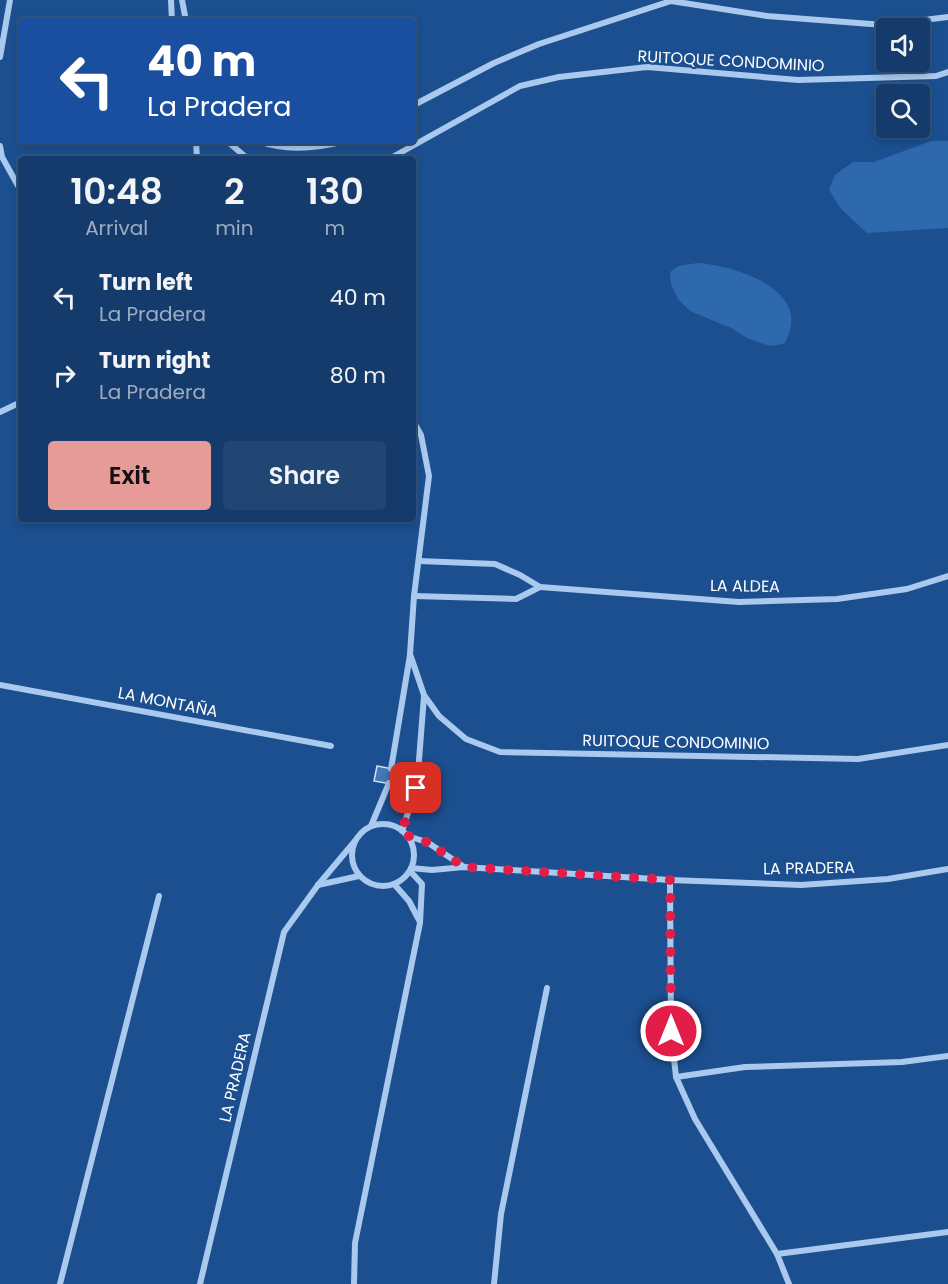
<!DOCTYPE html>
<meta charset="utf-8">
<style>
:root{--surface:#143b6b;--page:#214673;--text:#f1f3f6;--muted:#9dadc1;--line:#33557e;--accent:#e69b98}
body{margin:0;font-family:Poppins,sans-serif;background:var(--page);color:var(--text);height:100vh;display:flex;flex-direction:column;font-size:22px;white-space:nowrap}
*{box-sizing:border-box;margin:0}
p{font-size:20px;color:var(--muted)}
.icon{flex:none;width:33px;height:33px;fill:none;stroke:currentColor;stroke-width:2;stroke-linecap:round;stroke-linejoin:round}
.map{position:relative;flex:1;overflow:hidden}
.side{position:absolute;left:18px;top:156px;width:398px;height:366px;display:flex;flex-direction:column;background:var(--surface);border-radius:6px;box-shadow:0 3px 9px #0003,0 0 0 2px var(--line)}
.side>*{flex:none}
.guide{position:absolute;left:18px;top:18px;width:398px;height:126px;border-radius:6px;box-shadow:0 3px 9px #0003,0 0 0 2px var(--line);background:#1a4fa0;color:#fff;overflow:hidden}
.buttons{position:absolute;left:876px;top:18px;display:grid;gap:12px}
.buttons a{display:grid;place-items:center;width:54px;height:54px;border-radius:6px;background:var(--surface);box-shadow:0 3px 9px #0003,0 0 0 2px var(--line);font-size:30px}
.pin{position:absolute;display:grid;place-items:center;width:51px;height:51px;color:#fff;margin:-26px;border-radius:12px;box-shadow:0 3px 9px #0006}
.me{position:absolute;width:66px;margin:-33px;rotate:0deg;stroke-linejoin:round;filter:drop-shadow(0 0 4px #0008)}
.turn{display:flex;align-items:center;gap:21px;height:126px;padding:0 30px;font-size:27px}
.turn .icon{width:78px;height:78px;stroke-width:2.5}
.turn b{display:block;font-size:42px;line-height:51px}
.eta{display:flex;justify-content:space-evenly;align-items:center;height:102px;text-align:center}
.eta b{font-size:36px;font-weight:600;line-height:42px}
.action{display:flex;gap:12px;margin-top:auto;padding:12px 30px}
.action a{flex:1;height:69px;border-radius:6px;background:var(--accent);color:#111;font-size:24px;font-weight:600;line-height:69px;text-align:center}
.action a+a{background:var(--page);color:var(--text)}
ul{padding:0;list-style:none}
li{display:flex;align-items:center;gap:18px;height:78px;padding:0 30px}
li div{flex:1}
li b{display:block;font-size:22px}
li em{font-style:normal}
.map>svg:first-child{display:block}
</style>
<div class="map">
<svg width="948" height="1284" viewBox="0 0 948 1284">
<rect width="100%" height="100%" fill="#1b4f8f"/>
<g fill="#2e69ad">
<polygon points="931,141 948,141 948,228 867,233 841,209 829,190 835,175 853,162 874,162"/>
<path d="M698,263c39,3 118,28 86,81l-14,2 -23,-8 -16,-10 -41,-17 -12,-12 -7,-15 -1,-12 8,-6z"/>
</g>
<polygon fill="#4478b7" stroke="#cfe3fa" stroke-width="1.5" points="377,766 432,776 430,791 374,781"/>
<g fill="none" stroke-linecap="round" stroke-linejoin="round">
<polyline stroke="#3d69a0" stroke-width="6" stroke-dasharray="6 3" stroke-linecap="butt" points="416,788 418,773"/>
<g stroke="#a9c9ee" stroke-width="6">
<polyline points="171,0 172,21"/>
<polyline points="182,0 186,21"/>
<polyline points="0,57 10,0"/>
<polyline points="412,106 494,63 539,44 671,1 767,16 884,25 948,17"/>
<polyline points="196,141 197,159"/>
<polyline points="227,141 248,159"/>
<path d="M258,141c27,10 60,7 87,0"/>
<polyline points="0,146 2,157 21,191"/>
<polyline points="389,159 520,86 559,77 647,67 798,80 936,76 948,72"/>
<polyline points="0,412 21,402"/>
<polyline points="412,419 421,435 429,476 414,596 410,654 424,695 439,716 466,739 500,752 858,759 948,745"/>
<polyline points="241,519 243,520"/>
<polyline points="419,561 495,564 520,575 540,587 739,602 837,599 907,589 948,576"/>
<polyline points="414,596 516,599 540,587"/>
<polyline points="0,685 331,746"/>
<polyline points="391,769 410,655"/>
<polyline points="418,773 424,696"/>
<circle cx="383" cy="855" r="31"/>
<polyline points="371,826 389,783"/>
<polyline points="402,831 416,788"/>
<polyline points="407,836 427,842 464,867"/>
<polyline points="411,868 432,870 464,867 670,880 801,885 888,879 948,869"/>
<polyline points="670,880 671,1031 676,1077 695,1119 777,1254 789,1284"/>
<polyline points="394,884 409,901 420,922"/>
<polyline points="318,885 359,876"/>
<polyline points="676,1077 745,1067 902,1062 948,1056"/>
<polyline points="777,1254 948,1232"/>
<polyline points="60,1284 159,896"/>
<polyline points="200,1284 284,932 318,885 355,841"/>
<polyline points="354,1284 355,1243 420,923 422,884 410,871"/>
<polyline points="494,1284 501,1214 547,988"/>
</g>
</g>
<g fill="none" stroke-linecap="round" stroke-linejoin="round">
<polyline stroke="#e11d48" stroke-width="10" stroke-dasharray="0 18" points="416,788 402,831 406,835 427,842 464,867 670,880 671,1031"/>
</g>
<g text-anchor="middle" dominant-baseline="central" stroke-width="4.5" stroke-linejoin="round" paint-order="stroke">
<g font-size="16" fill="#fff" stroke="#1b4f8f">
<text transform="translate(731 61) rotate(3)">RUITOQUE CONDOMINIO</text>
<text transform="translate(745 586) rotate(1)">LA ALDEA</text>
<text transform="translate(168 702) rotate(11)">LA MONTAÑA</text>
<text transform="translate(676 742) rotate(1)">RUITOQUE CONDOMINIO</text>
<text transform="translate(809 868) rotate(-1)">LA PRADERA</text>
<text transform="translate(235 1077) rotate(-77)">LA PRADERA</text>
</g>
</g>
</svg>
<div class="buttons">
<a><svg class="icon" aria-label="sound" viewBox="0 0 24 24"><path d="M4 9h4l5-4v14l-5-4H4zM17 9q2 3 0 6"/></svg></a>
<a><svg class="icon" aria-label="search" viewBox="0 0 24 24"><circle cx="10" cy="10" r="6"/><path d="M15 15l6 6"/></svg></a>
</div>
<div class="pin" style="left:416px;top:788px;background:#d93025"><svg class="icon" aria-label="arrive" viewBox="0 0 24 24"><path d="M6 21V4h12l-3 4 3 4H6"/></svg></div>
<svg class="me" style="left:671px;top:1031px" viewBox="-20 -20 40 40"><circle r="17" fill="#e11d48" stroke="#fff" stroke-width="3"/><path d="M0-11L8 9 0 5-8 9z" fill="#fff"/></svg>
<div class="guide">
<div class="turn"><svg class="icon" aria-label="left" viewBox="0 0 24 24"><path d="M17 20v-9H6M10 6l-5 5 5 5"/></svg><div><b>40 m</b>La Pradera</div></div>
</div>
<section class="side">
<div class="eta">
<div><b>10:48</b><p>Arrival</p></div>
<div><b>2</b><p>min</p></div>
<div><b>130</b><p>m</p></div>
</div>
<ul>
<li><svg class="icon" aria-label="left" viewBox="0 0 24 24"><path d="M17 20v-9H6M10 6l-5 5 5 5"/></svg><div><b>Turn left</b><p>La Pradera</p></div><em>40 m</em></li>
<li><svg class="icon" aria-label="right" viewBox="0 0 24 24"><path d="M7 20v-9h11M14 6l5 5-5 5"/></svg><div><b>Turn right</b><p>La Pradera</p></div><em>80 m</em></li>
</ul>
<div class="action"><a>Exit</a><a>Share</a></div>
</section>
</div>
